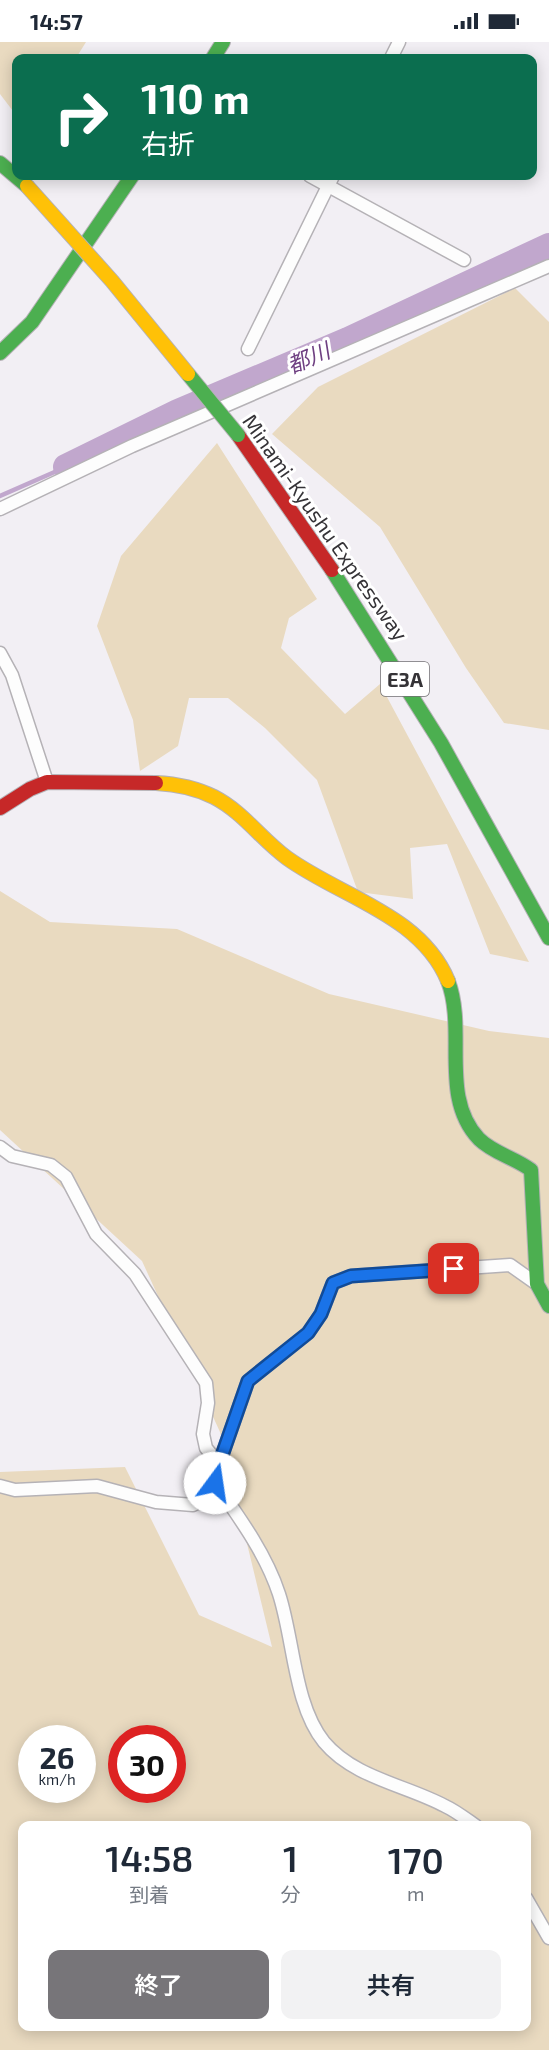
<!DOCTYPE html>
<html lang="ja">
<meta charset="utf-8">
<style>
:root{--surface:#fff;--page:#f2f2f3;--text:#1f2937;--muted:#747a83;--accent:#777579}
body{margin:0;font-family:"Exo 2","Noto Sans JP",sans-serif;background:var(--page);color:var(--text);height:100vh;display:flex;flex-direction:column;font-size:22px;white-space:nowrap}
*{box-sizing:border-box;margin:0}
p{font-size:20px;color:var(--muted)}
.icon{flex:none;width:33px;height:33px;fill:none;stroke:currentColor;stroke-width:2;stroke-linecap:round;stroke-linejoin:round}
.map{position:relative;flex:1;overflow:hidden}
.drawer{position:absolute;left:18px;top:1779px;width:513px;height:210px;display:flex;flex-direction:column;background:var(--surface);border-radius:12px;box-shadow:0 3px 15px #0003}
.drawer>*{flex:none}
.hud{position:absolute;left:12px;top:12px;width:525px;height:126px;border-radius:12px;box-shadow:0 3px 15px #0003;background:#0b6e4f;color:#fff;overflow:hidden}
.speed{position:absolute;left:18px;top:1683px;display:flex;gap:12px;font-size:30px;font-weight:700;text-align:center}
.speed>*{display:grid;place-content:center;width:78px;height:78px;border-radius:50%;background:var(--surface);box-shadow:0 3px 15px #0003;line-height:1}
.speed small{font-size:15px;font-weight:400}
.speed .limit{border:9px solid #d22;background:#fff;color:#111}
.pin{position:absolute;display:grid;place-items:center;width:51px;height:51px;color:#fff;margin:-26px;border-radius:12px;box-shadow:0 3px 9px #0006}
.me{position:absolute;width:66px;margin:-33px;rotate:14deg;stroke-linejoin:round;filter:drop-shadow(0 0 4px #0008)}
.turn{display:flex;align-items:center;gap:21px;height:126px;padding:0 30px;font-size:27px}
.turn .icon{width:78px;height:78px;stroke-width:2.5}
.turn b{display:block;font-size:42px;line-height:51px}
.eta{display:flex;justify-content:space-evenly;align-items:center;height:102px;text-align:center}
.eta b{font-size:36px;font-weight:600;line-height:42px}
.cta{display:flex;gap:12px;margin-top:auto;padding:12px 30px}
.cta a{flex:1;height:69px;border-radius:12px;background:var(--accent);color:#fff;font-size:24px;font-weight:600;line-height:69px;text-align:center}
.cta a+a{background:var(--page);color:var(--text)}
.status{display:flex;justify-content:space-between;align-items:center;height:42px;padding:0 30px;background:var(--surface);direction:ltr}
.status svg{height:16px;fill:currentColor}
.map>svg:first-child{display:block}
</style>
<div class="status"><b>14:57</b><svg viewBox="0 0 49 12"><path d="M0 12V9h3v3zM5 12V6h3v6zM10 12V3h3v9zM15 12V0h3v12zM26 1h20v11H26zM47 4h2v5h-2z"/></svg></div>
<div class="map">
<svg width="549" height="2008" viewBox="0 0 549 2008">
<rect width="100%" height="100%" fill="#f2eff4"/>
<g fill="#e9dac0" fill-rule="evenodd">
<polygon points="0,0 86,0 76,16 16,16 16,73 0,52"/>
<polygon points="515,246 549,280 549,688 504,681 466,626 380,485 272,392 318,345"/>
<polygon points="217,401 317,557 289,576 281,606 345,672 380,642 529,920 490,912 447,802 410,806 413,857 358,850 317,738 265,686 228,656 189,656 178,704 140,729 133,678 97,584 121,514"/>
<path d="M0,849l50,31 127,7 152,65 160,37 60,7v1012h-549v-578l125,-5 74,148 73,32 -52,-215 -78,-171 -142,-131zM32,1696h50v52h-50zM122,1696h50v52h-50zM22,1784h504v200h-504z"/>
</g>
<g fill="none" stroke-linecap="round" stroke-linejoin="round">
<polyline stroke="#c1a7cd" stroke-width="4.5" points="0,454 66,425"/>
<polyline stroke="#c1a7cd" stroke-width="26" points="66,425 178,370 348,298 549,204"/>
<g stroke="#b5b2b6" stroke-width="15">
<g id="street">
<polyline points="391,16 399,0"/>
<polyline points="310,134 464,218"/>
<polyline points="248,307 333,134"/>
<polyline points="0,467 132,404 549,224"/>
<polyline points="0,611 12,633 47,740"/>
<polyline points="0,1105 12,1114 51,1123 66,1135 96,1192 135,1232 206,1341 208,1361 203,1392 206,1406 219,1422"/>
<path d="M215,1441c24,34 51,71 64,111 15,46 15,111 45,148 30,36 82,43 121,64 11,5 21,13 31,20"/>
<polyline points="0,1444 15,1448 97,1444 156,1460 193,1463 204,1457 215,1441 219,1422 248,1339 308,1291 321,1272 333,1241 351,1234 510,1223 537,1242"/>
<polyline points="526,1856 549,1896"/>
</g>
</g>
<g stroke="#b5b2b6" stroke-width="16">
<g id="fast">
<polyline points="213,16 223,0"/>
<polyline points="0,121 27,144"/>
<polyline points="0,311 32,280 132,134"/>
<polyline points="332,528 441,701 549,896"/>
<path d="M448,939c19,50 -9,116 31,158 14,14 36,19 52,31l6,114 12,22"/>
</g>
</g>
<g stroke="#b5b2b6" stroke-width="16">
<path id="slow" d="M156,741c20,1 40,5 58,14 29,15 47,42 73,61 54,39 134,57 161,123"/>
</g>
<g stroke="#b5b2b6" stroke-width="16">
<g id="jam">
<polyline points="238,393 332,528"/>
<polyline points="0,766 30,747 47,740 156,741"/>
</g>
</g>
<use href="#street" stroke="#fdfdfd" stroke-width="12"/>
<use href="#fast" stroke="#4caf50" stroke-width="14"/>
<use href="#slow" stroke="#ffc107" stroke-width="14"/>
<use href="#jam" stroke="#c62828" stroke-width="14"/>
<g stroke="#b5b2b6" stroke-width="16" stroke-linecap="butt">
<polyline id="fast-bridge" points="188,332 238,393"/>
</g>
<g stroke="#b5b2b6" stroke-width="16" stroke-linecap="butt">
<polyline id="slow-bridge" points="27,144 112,239 188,332"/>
</g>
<use href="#fast-bridge" stroke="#4caf50" stroke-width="14"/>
<use href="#slow-bridge" stroke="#ffc107" stroke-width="14"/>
</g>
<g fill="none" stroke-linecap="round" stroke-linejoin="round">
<g stroke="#114b97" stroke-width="15">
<polyline id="route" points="215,1441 219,1422 248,1339 308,1291 321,1272 333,1241 351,1234 454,1227"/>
</g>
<use href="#route" stroke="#1a73e8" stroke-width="10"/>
</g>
<g text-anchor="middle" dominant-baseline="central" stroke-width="6" stroke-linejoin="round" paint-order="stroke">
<rect fill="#fff" stroke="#727073" stroke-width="1.5" x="381" y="620" width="48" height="34" rx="4.5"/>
<g font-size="20" font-weight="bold" fill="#353337">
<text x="405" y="637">E3A</text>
</g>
<g font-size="21" fill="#353337" stroke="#fff">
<text transform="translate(326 485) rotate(55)">Minami-Kyushu Expressway</text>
</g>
<g font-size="22" font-style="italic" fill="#6f4082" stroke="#fff">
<text transform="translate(308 315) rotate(-23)">都川</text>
</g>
</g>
</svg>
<div class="speed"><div>26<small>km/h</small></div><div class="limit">30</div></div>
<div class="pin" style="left:454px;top:1227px;background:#d93025"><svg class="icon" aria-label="arrive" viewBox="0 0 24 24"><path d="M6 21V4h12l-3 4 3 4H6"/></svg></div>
<svg class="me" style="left:215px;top:1441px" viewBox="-20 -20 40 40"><circle r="19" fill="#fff"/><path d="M0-13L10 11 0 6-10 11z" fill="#1a73e8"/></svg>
<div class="hud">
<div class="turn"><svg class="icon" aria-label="right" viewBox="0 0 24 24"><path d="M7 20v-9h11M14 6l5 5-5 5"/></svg><div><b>110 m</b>右折</div></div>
</div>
<section class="drawer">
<div class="eta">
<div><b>14:58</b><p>到着</p></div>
<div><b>1</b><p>分</p></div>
<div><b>170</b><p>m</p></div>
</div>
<div class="cta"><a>終了</a><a>共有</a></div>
</section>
</div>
